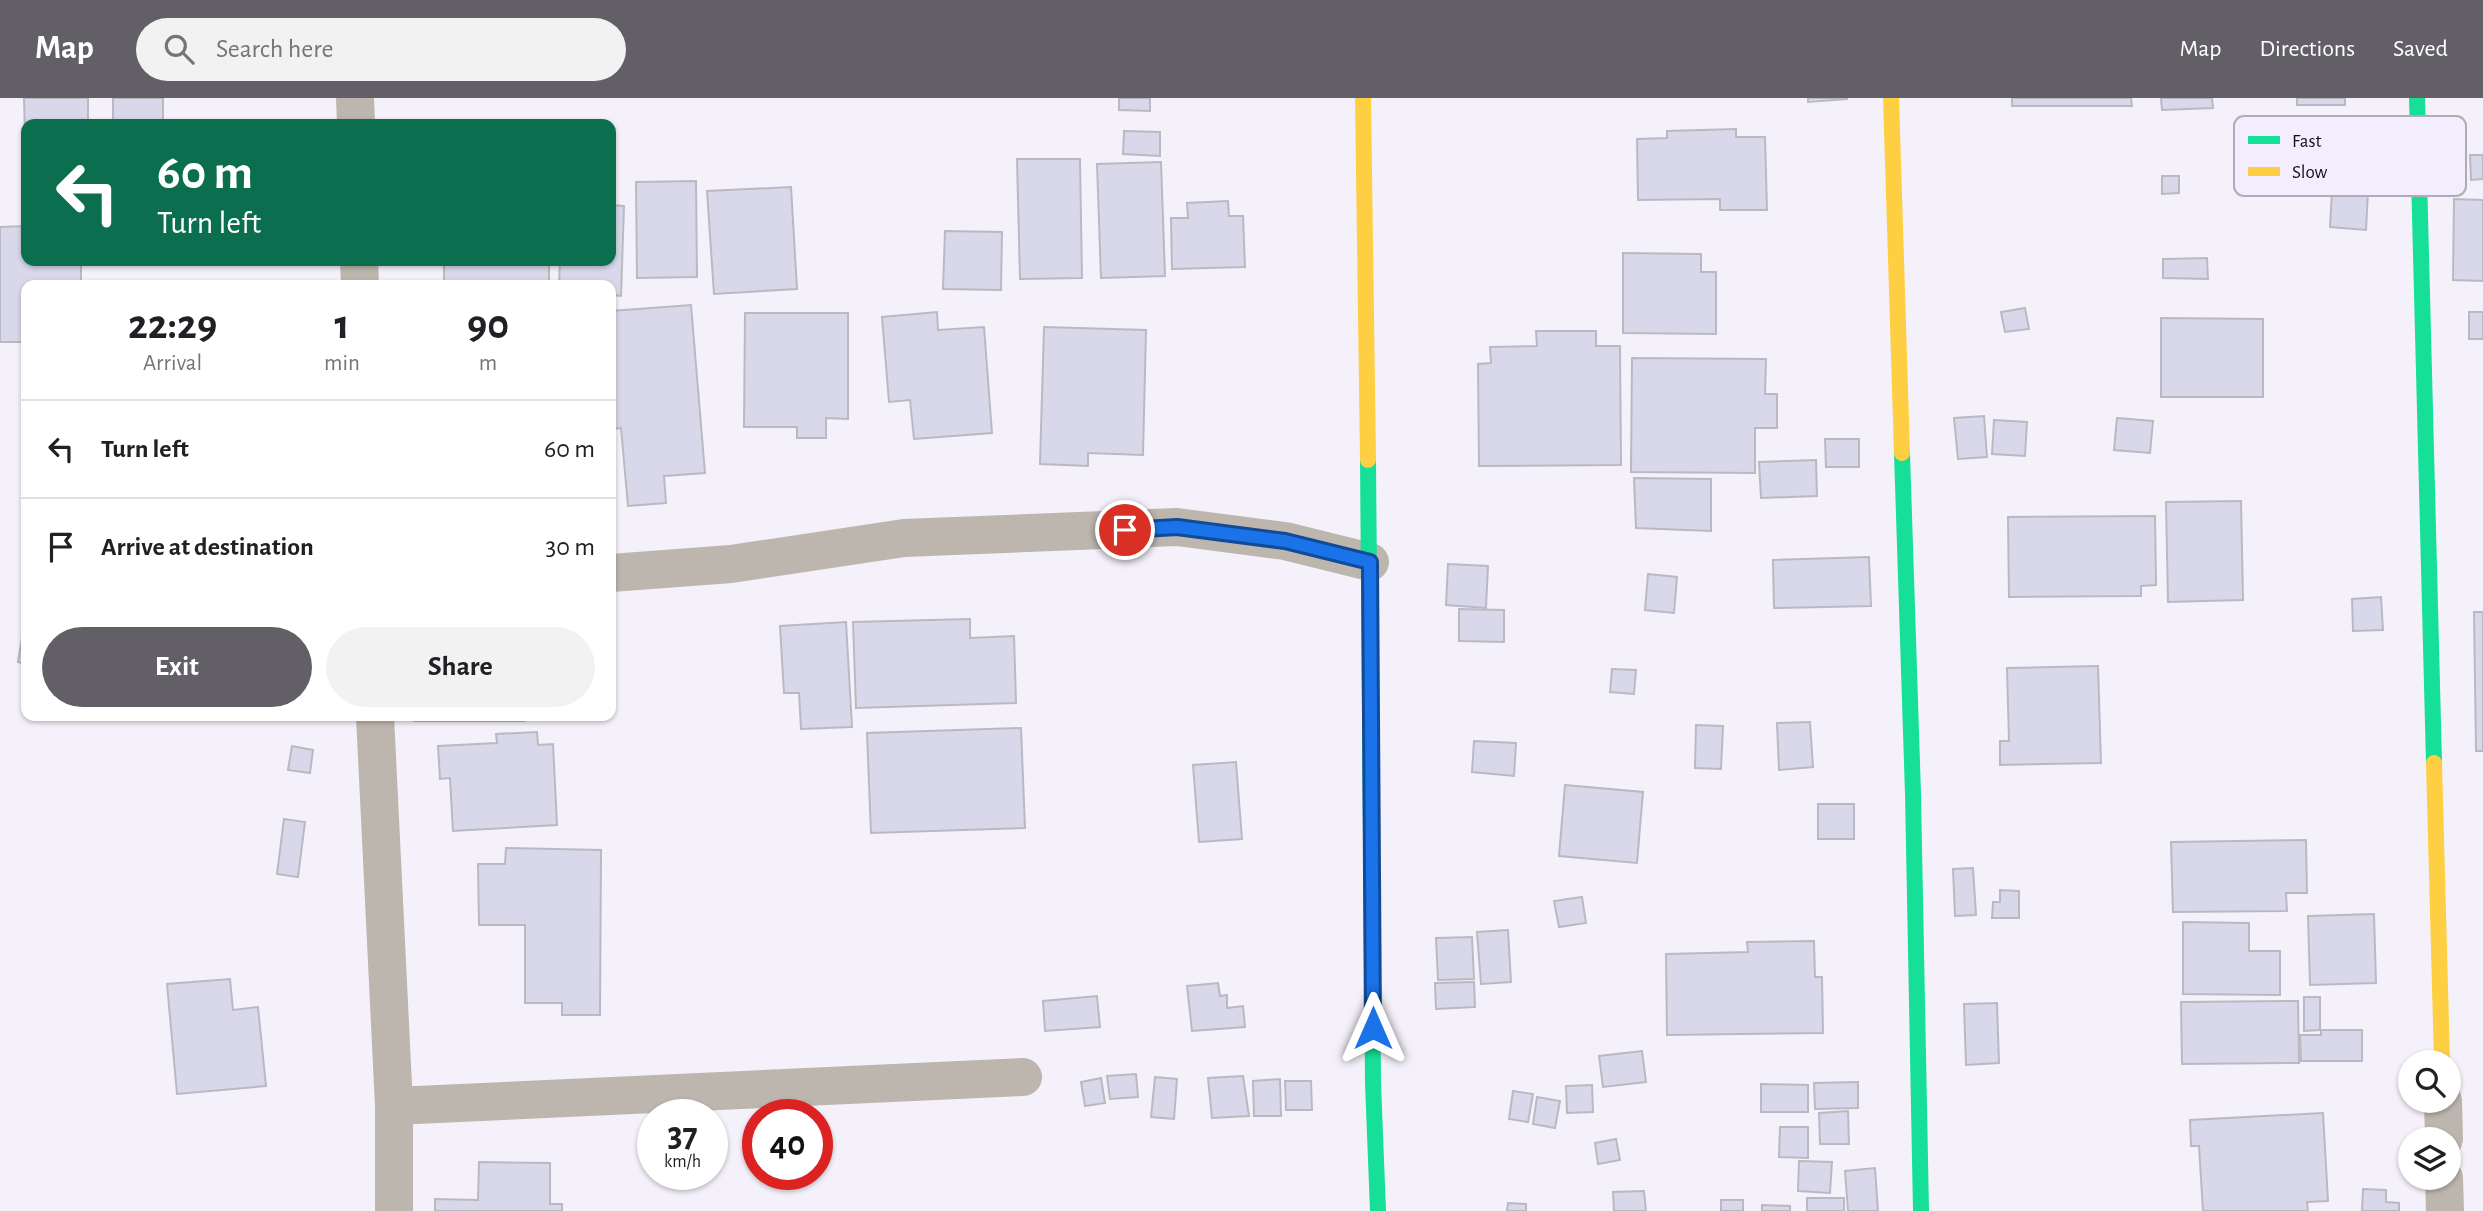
<!DOCTYPE html>
<style>
:root{--surface:#fff;--page:#f2f2f2;--text:#202124;--muted:#757577;--line:#e0e0e0;--accent:#625f66}
body{margin:0;font-family:"Alegreya Sans",sans-serif;background:var(--page);color:var(--text);height:100vh;display:flex;flex-direction:column;font-size:26px;white-space:nowrap}
*{box-sizing:border-box;margin:0}
p{font-size:23px;color:var(--muted)}
.icon{flex:none;width:38px;height:38px;fill:none;stroke:currentColor;stroke-width:2;stroke-linecap:round;stroke-linejoin:round}
.map{position:relative;flex:1;overflow:hidden}
.side{position:absolute;left:21px;top:182px;width:595px;height:441px;display:flex;flex-direction:column;background:var(--surface);border-radius:14px;box-shadow:0 2px 5px #0004}
.side>*{flex:none}
.top-card{position:absolute;left:21px;top:21px;width:595px;height:147px;border-radius:14px;box-shadow:0 2px 5px #0004;background:#0b6e4f;color:#fff;overflow:hidden}
.controls{position:absolute;left:2398px;top:952px;display:grid;gap:14px}
.controls a{display:grid;place-items:center;width:63px;height:63px;border-radius:50%;background:var(--surface);box-shadow:0 2px 5px #0004;font-size:35px}
.speed{position:absolute;left:637px;top:1001px;display:flex;gap:14px;font-size:35px;font-weight:700;text-align:center}
.speed>*{display:grid;place-content:center;width:91px;height:91px;border-radius:50%;background:var(--surface);box-shadow:0 2px 5px #0004;line-height:1}
.speed small{font-size:18px;font-weight:400}
.speed .limit{border:10px solid #d22;background:#fff;color:#111}
.pin{position:absolute;display:grid;place-items:center;width:60px;height:60px;color:#fff;margin:-30px;border:4px solid #fff;border-radius:50%;box-shadow:0 2px 7px #0007}
.me{position:absolute;width:77px;margin:-38px;rotate:0deg;stroke-linejoin:round;filter:drop-shadow(0 0 5px #0008)}
.turn{display:flex;align-items:center;gap:24px;height:147px;padding:0 21px;font-size:32px}
.turn .icon{width:91px;height:91px;stroke-width:2.5}
.turn b{display:block;font-size:49px;line-height:60px}
.eta{display:flex;justify-content:space-evenly;align-items:center;height:119px;text-align:center}
.eta b{font-size:42px;font-weight:700;line-height:49px}
.primary-button{display:flex;gap:14px;margin-top:auto;padding:14px 21px}
.primary-button a{flex:1;height:80px;border-radius:42px;background:var(--accent);color:#fff;font-size:28px;font-weight:700;line-height:80px;text-align:center}
.primary-button a+a{background:var(--page);color:var(--text)}
ul{padding:0;list-style:none}
li{display:flex;align-items:center;gap:21px;height:98px;padding:0 21px;border-top:2px solid var(--line)}
li div{flex:1}
li b{display:block;font-size:26px}
li em{font-style:normal}
header{display:flex;align-items:center;gap:42px;box-sizing:border-box;height:98px;padding:0 35px;background:var(--accent);color:#fff}
header strong{font-size:33px}
nav{display:flex;gap:38px;margin-inline-start:auto;font-size:24px}
.search{width:490px;height:63px;background:var(--page);display:flex;align-items:center;gap:18px;box-sizing:border-box;padding:0 24px;border-radius:38px;color:var(--muted);font-size:26px}
.map>svg:first-child{display:block}
</style>
<header>
<strong>Map</strong>
<div class="search"><svg class="icon" aria-label="search" viewBox="0 0 24 24"><circle cx="10" cy="10" r="6"/><path d="M15 15l6 6"/></svg>Search here</div>
<nav><a>Map</a><a>Directions</a><a>Saved</a></nav>
</header>
<div class="map">
<svg width="2483" height="1113" viewBox="0 0 2483 1113">
<rect width="100%" height="100%" fill="#f5f1fa"/>
<g fill="#d9d8ea" stroke="#bab9c1" stroke-width="2">
<polygon points="24,0 88,0 88,26 26,26 26,74"/>
<polygon points="113,0 163,0 163,25 113,26"/>
<polygon points="1119,0 1150,0 1150,13 1119,12"/>
<polygon points="1808,0 1847,0 1847,1 1808,4"/>
<polygon points="2012,0 2131,0 2132,8 2012,8"/>
<polygon points="2161,0 2212,0 2213,10 2162,12"/>
<rect x="2297" y="0" width="48" height="7"/>
<polygon points="1736,31 1736,39 1765,39 1767,112 1720,112 1720,101 1638,102 1637,41 1667,40 1667,33"/>
<polygon points="1124,33 1160,34 1160,58 1123,56"/>
<polygon points="2470,57 2483,57 2483,81 2471,82"/>
<polygon points="1017,61 1080,61 1082,180 1020,181"/>
<polygon points="1161,64 1165,178 1101,180 1097,66"/>
<polygon points="2162,78 2179,78 2179,95 2162,96"/>
<polygon points="696,83 697,179 637,180 636,84"/>
<polygon points="791,89 797,191 714,196 707,93"/>
<polygon points="2332,93 2368,94 2366,132 2330,129"/>
<polygon points="2454,101 2483,102 2483,183 2453,182"/>
<polygon points="1228,103 1229,118 1243,118 1245,169 1172,171 1171,120 1188,120 1187,105"/>
<polygon points="611,107 624,108 621,198 611,197 611,187 559,187 560,163 611,163"/>
<polygon points="26,128 26,163 81,163 81,187 26,187 26,244 0,244 0,129"/>
<polygon points="945,133 1002,134 1001,192 943,191"/>
<polygon points="1623,155 1701,156 1701,174 1716,174 1716,236 1623,235"/>
<polygon points="2207,160 2208,181 2163,180 2163,161"/>
<rect x="444" y="163" width="105" height="24"/>
<polygon points="691,207 705,375 664,378 666,405 628,408 621,330 611,331 611,213"/>
<polygon points="2025,210 2029,231 2005,234 2001,214"/>
<polygon points="937,214 938,232 984,229 992,335 914,341 910,302 889,304 882,219"/>
<rect x="2469" y="214" width="14" height="27"/>
<polygon points="745,215 848,215 848,321 826,320 826,340 797,340 797,329 744,329"/>
<polygon points="2161,220 2263,221 2263,299 2161,299"/>
<polygon points="1044,229 1146,232 1143,357 1088,355 1088,368 1040,366"/>
<polygon points="1536,233 1596,233 1596,248 1620,248 1621,367 1479,368 1478,266 1491,265 1490,249 1537,248"/>
<polygon points="1632,260 1766,261 1765,296 1777,296 1777,330 1755,330 1755,375 1631,374"/>
<polygon points="1984,318 1987,359 1958,361 1954,320"/>
<polygon points="2117,320 2153,323 2150,355 2114,352"/>
<polygon points="1994,322 2027,324 2025,358 1992,356"/>
<polygon points="1825,341 1859,341 1859,369 1826,369"/>
<polygon points="1816,362 1817,398 1761,400 1759,364"/>
<polygon points="1634,380 1711,381 1711,433 1636,430"/>
<polygon points="2241,403 2243,502 2168,504 2166,404"/>
<polygon points="2155,418 2156,487 2141,488 2141,498 2009,499 2008,419"/>
<polygon points="1869,459 1871,508 1774,510 1773,462"/>
<polygon points="1448,466 1488,468 1486,510 1446,507"/>
<polygon points="1648,476 1677,479 1674,515 1645,512"/>
<polygon points="2381,499 2383,532 2353,533 2352,501"/>
<polygon points="1459,511 1504,512 1504,544 1459,543"/>
<polygon points="2474,514 2483,514 2483,653 2476,653"/>
<polygon points="970,521 970,540 1014,538 1016,605 856,610 853,524"/>
<polygon points="846,524 852,629 801,631 799,595 784,595 780,528"/>
<polygon points="22,540 26,541 26,566 18,564"/>
<polygon points="2098,568 2101,665 2000,667 2000,643 2009,643 2007,570"/>
<polygon points="1612,571 1636,572 1634,596 1610,594"/>
<rect x="414" y="618" width="110" height="5"/>
<polygon points="1810,624 1813,669 1779,672 1777,625"/>
<polygon points="1696,627 1723,628 1721,671 1695,670"/>
<polygon points="1021,630 1025,730 871,735 867,635"/>
<polygon points="537,634 538,647 553,646 557,727 453,733 450,680 440,681 438,648 497,645 496,636"/>
<polygon points="1474,643 1516,645 1514,678 1472,674"/>
<polygon points="292,648 313,652 310,675 288,672"/>
<polygon points="1236,664 1242,741 1199,744 1193,667"/>
<polygon points="1565,687 1643,694 1637,765 1559,758"/>
<rect x="1818" y="706" width="36" height="35"/>
<polygon points="284,721 305,724 298,779 277,776"/>
<polygon points="2306,742 2307,795 2286,795 2287,813 2173,814 2171,744"/>
<polygon points="506,750 601,752 600,917 562,917 562,905 525,905 525,827 479,827 478,766 505,766"/>
<polygon points="1973,770 1976,817 1955,818 1953,771"/>
<polygon points="2000,792 2019,793 2019,820 1992,820 1993,804 2000,804"/>
<polygon points="1582,799 1586,825 1559,829 1554,803"/>
<polygon points="2374,816 2376,885 2310,887 2308,818"/>
<polygon points="2183,824 2249,825 2249,853 2280,853 2280,897 2183,896"/>
<polygon points="1508,832 1511,884 1481,886 1477,834"/>
<polygon points="1472,839 1474,881 1438,882 1436,840"/>
<polygon points="1814,843 1815,879 1822,879 1823,935 1667,937 1666,856 1748,854 1747,844"/>
<polygon points="230,881 233,912 258,909 266,988 177,996 167,886"/>
<polygon points="1474,884 1475,909 1436,911 1435,885"/>
<polygon points="1218,885 1220,898 1227,897 1227,910 1243,908 1245,929 1192,933 1187,888"/>
<polygon points="1097,898 1100,929 1045,933 1043,903"/>
<polygon points="2304,899 2320,899 2320,932 2304,933"/>
<polygon points="2298,903 2299,965 2182,966 2181,904"/>
<polygon points="1997,905 1999,965 1966,967 1964,906"/>
<polygon points="2321,932 2362,932 2362,963 2301,963 2300,937 2321,937"/>
<polygon points="1642,953 1646,984 1603,989 1599,958"/>
<polygon points="1136,976 1138,999 1110,1001 1107,978"/>
<polygon points="1243,978 1249,1018 1212,1020 1208,980"/>
<polygon points="1155,979 1177,981 1174,1021 1151,1019"/>
<polygon points="1101,980 1105,1005 1085,1008 1081,984"/>
<polygon points="1280,981 1281,1018 1254,1018 1253,983"/>
<polygon points="1285,983 1311,983 1312,1012 1286,1012"/>
<polygon points="1858,984 1858,1010 1815,1011 1814,985"/>
<polygon points="1761,986 1808,987 1808,1014 1761,1014"/>
<polygon points="1592,987 1593,1014 1567,1015 1566,988"/>
<polygon points="1513,993 1533,996 1528,1024 1509,1021"/>
<polygon points="1537,999 1560,1003 1555,1030 1533,1026"/>
<polygon points="1848,1013 1849,1046 1820,1046 1819,1015"/>
<polygon points="2323,1015 2328,1103 2307,1104 2308,1113 2203,1113 2199,1048 2191,1048 2190,1022"/>
<polygon points="1780,1029 1808,1029 1808,1060 1779,1059"/>
<polygon points="1616,1041 1620,1062 1598,1066 1595,1045"/>
<polygon points="1799,1063 1832,1064 1830,1095 1798,1093"/>
<polygon points="479,1064 550,1065 550,1106 562,1106 562,1113 435,1113 435,1101 478,1102"/>
<polygon points="1875,1070 1878,1113 1848,1113 1845,1073"/>
<polygon points="2363,1091 2386,1092 2386,1104 2399,1105 2399,1113 2362,1113"/>
<polygon points="1644,1093 1646,1113 1614,1113 1613,1094"/>
<rect x="1807" y="1100" width="37" height="13"/>
<rect x="1721" y="1102" width="22" height="11"/>
<polygon points="1508,1105 1526,1106 1526,1113 1507,1113"/>
<polygon points="1762,1107 1790,1108 1790,1113 1762,1113"/>
</g>
<g fill="none" stroke-linecap="round" stroke-linejoin="round">
<g stroke="#bdb6ae" stroke-width="38">
<polyline points="355,0 356,26"/>
<polyline points="359,163 360,187"/>
<polyline points="611,475 731,466 904,440 1177,429 1285,443 1370,464"/>
<polyline points="375,618 394,1008 394,1113"/>
<polyline points="2443,1003 2444,1041"/>
<polyline points="394,1008 1023,979"/>
<polyline points="2444,1080 2445,1113"/>
</g>
<g stroke="#16e098" stroke-width="16">
<polyline points="2417,0 2434,665"/>
<polyline points="1902,355 1913,696 1921,1113"/>
<polyline points="1368,362 1373,985 1378,1113"/>
</g>
<g stroke="#ffcf43" stroke-width="16">
<polyline points="1363,0 1368,362"/>
<polyline points="1891,0 1902,355"/>
<polyline points="2434,665 2442,964"/>
</g>
</g>
<g fill="none" stroke-linecap="round" stroke-linejoin="round">
<g stroke="#114b97" stroke-width="18">
<polyline id="route" points="1125,432 1177,429 1285,443 1370,464 1373,930"/>
</g>
<use href="#route" stroke="#1a73e8" stroke-width="12"/>
</g>
<rect x="2234" y="18" width="232" height="80" rx="10" fill="#f4edfe" stroke="#b0abb9" stroke-width="2"/>
<rect x="2248" y="38" width="32" height="8" fill="#16e098"/>
<rect x="2248" y="69" width="32" height="9" fill="#ffcf43"/>
<g font-size="19" fill="#131017">
<text x="2292" y="49">Fast</text>
<text x="2292" y="80">Slow</text>
</g>
</svg>
<div class="controls">
<a><svg class="icon" aria-label="search" viewBox="0 0 24 24"><circle cx="10" cy="10" r="6"/><path d="M15 15l6 6"/></svg></a>
<a><svg class="icon" aria-label="layers" viewBox="0 0 24 24"><path d="M12 4l9 5-9 5-9-5zM3 14l9 5 9-5"/></svg></a>
</div>
<div class="speed"><div>37<small>km/h</small></div><div class="limit">40</div></div>
<div class="pin" style="left:1125px;top:432px;background:#d93025"><svg class="icon" aria-label="arrive" viewBox="0 0 24 24"><path d="M6 21V4h12l-3 4 3 4H6"/></svg></div>
<svg class="me" style="left:1373px;top:930px" viewBox="-20 -20 40 40"><path d="M0-17L14 15 0 8-14 15z" fill="#1a73e8" stroke="#fff" stroke-width="4"/></svg>
<div class="top-card">
<div class="turn"><svg class="icon" aria-label="left" viewBox="0 0 24 24"><path d="M17 20v-9H6M10 6l-5 5 5 5"/></svg><div><b>60 m</b>Turn left</div></div>
</div>
<section class="side">
<div class="eta">
<div><b>22:29</b><p>Arrival</p></div>
<div><b>1</b><p>min</p></div>
<div><b>90</b><p>m</p></div>
</div>
<ul>
<li><svg class="icon" aria-label="left" viewBox="0 0 24 24"><path d="M17 20v-9H6M10 6l-5 5 5 5"/></svg><div><b>Turn left</b></div><em>60 m</em></li>
<li><svg class="icon" aria-label="arrive" viewBox="0 0 24 24"><path d="M6 21V4h12l-3 4 3 4H6"/></svg><div><b>Arrive at destination</b></div><em>30 m</em></li>
</ul>
<div class="primary-button"><a>Exit</a><a>Share</a></div>
</section>
</div>
